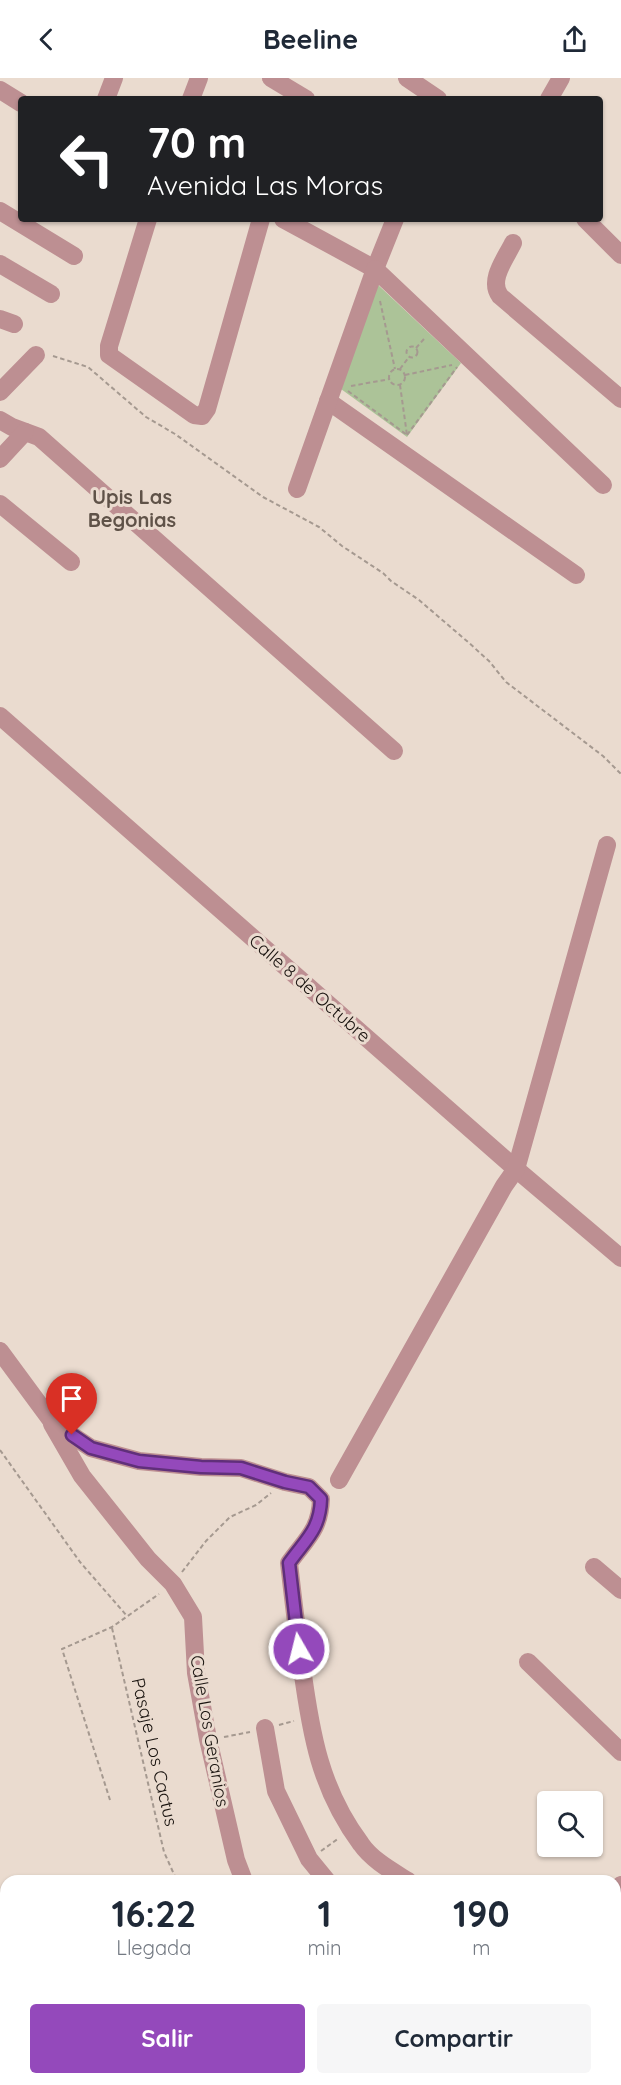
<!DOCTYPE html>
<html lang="es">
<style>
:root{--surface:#fff;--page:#f6f6f7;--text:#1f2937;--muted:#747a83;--accent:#9449bb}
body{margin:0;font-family:Quicksand,sans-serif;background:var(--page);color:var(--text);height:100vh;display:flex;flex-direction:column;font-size:22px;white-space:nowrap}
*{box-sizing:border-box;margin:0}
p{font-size:20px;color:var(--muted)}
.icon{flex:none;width:33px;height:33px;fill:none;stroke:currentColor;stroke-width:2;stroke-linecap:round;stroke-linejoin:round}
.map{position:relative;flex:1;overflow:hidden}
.side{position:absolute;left:0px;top:1797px;width:621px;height:210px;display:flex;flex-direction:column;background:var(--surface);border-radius:18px 18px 0 0;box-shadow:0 2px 4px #0004}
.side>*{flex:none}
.hud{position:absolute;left:18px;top:18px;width:585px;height:126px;border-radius:6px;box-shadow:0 2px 4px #0004;background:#202124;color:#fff;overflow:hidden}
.controls{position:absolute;left:537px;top:1713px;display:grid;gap:12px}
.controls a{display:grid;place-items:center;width:66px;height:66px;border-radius:6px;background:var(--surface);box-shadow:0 2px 4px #0004;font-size:30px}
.pin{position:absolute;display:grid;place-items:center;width:51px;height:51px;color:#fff;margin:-62px -26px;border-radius:50% 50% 50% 0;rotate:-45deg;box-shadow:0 0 6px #0007}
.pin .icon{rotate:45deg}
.me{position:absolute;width:66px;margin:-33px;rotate:352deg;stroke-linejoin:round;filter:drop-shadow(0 0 4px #0008)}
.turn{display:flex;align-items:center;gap:21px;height:126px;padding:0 30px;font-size:27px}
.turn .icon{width:78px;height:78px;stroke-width:2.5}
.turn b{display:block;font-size:42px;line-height:51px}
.eta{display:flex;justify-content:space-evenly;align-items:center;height:102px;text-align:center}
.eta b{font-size:36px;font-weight:700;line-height:42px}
.cta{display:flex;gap:12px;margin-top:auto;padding:12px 30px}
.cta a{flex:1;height:69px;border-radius:6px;background:var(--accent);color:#fff;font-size:24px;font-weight:700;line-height:69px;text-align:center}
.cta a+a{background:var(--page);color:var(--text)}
header{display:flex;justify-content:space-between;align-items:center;height:78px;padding:0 30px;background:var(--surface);font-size:27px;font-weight:700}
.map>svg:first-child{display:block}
</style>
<header><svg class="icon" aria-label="back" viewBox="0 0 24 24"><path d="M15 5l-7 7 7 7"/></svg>Beeline<svg class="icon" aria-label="share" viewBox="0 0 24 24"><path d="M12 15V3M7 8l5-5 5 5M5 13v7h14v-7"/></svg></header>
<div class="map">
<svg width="621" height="2007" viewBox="0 0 621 2007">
<rect width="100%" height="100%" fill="#eadbcf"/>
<polygon fill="#acc398" points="376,205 461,285 407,359 341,311"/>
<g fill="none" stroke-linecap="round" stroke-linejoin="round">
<g stroke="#a59990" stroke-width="2" stroke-dasharray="4.5 3" stroke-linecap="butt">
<polyline points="380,223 395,291"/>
<circle cx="412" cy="274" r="5.5"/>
<polyline points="416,270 424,261"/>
<polyline points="53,278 88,289 146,339 175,356 263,419 319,449 342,468 383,495 391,503 419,522 468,564 489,583 506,604 603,678 621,696"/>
<circle cx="397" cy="299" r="8"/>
<polyline points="400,291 409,279"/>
<polyline points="405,297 452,287"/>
<polyline points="400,307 407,357"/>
<polyline points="351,308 390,301"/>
<polyline points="348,313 407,357"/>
<polyline points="407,357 457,289"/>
<polyline points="0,1372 80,1484 127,1538"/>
<polyline points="182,1494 206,1463 230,1439 256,1427 271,1415"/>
<polyline points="112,1550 164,1774 177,1803"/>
<polyline points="279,1647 294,1643"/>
<polyline points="224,1659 250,1654"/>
<polyline points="110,1722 62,1571 112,1549 159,1516"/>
<polyline points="321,1773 339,1760"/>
</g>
<g stroke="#bd8f92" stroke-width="18">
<polyline points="271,0 306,21"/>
<polyline points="407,0 438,21"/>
<polyline points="0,12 21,25"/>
<polyline points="106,21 114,0"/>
<polyline points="191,21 199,0"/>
<polyline points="549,21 561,0"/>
<polyline points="0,133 74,178"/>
<polyline points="148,141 109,268 109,277 194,337 202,338 207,331 261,141"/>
<polyline points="283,141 375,191 395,141"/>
<polyline points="585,141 621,177"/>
<path d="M513,165c-7,15 -25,37 -13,53l121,103"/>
<polyline points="0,186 51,216"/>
<polyline points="0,241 14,246"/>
<polyline points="0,314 36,277"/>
<polyline points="328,323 576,497"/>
<polyline points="0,342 12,349 39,359 394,673"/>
<polyline points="0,381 25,354"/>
<polyline points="297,411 375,191 603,407"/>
<polyline points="0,426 71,484"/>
<polyline points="0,638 516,1091 621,1180"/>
<path d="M0,1273l53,72 38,25 48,13 62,6 40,1 44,14 24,5 12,12c-1,31 -15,40 -32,64 4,35 8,70 13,105 9,66 18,121 59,176 11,16 31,27 47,37"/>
<polyline points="52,1346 82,1398 148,1481 173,1506 193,1539 196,1595 208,1661 236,1782 244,1803"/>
<polyline points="339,1402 504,1108 516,1091 607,767"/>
<polyline points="594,1489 621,1512"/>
<polyline points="528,1584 621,1674"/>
<polyline points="265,1650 276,1713 309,1781 327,1803"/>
<polyline points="615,1815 621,1807"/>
<polyline points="615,1843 621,1849"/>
<polyline points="503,2007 505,2001"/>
</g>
</g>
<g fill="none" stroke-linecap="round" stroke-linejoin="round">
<g stroke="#602f7a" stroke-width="15">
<path id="route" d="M72,1357l19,13 48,13 62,6 40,1 44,14 24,5 12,12c-1,31 -15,40 -32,64l10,86"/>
</g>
<use href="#route" stroke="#9449bb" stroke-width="10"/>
</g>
<g text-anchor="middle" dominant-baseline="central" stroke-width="6" stroke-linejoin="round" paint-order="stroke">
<g font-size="18" fill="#19130f" stroke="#eadbcf">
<text transform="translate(310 910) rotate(41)">Calle 8 de Octubre</text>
<text transform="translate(210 1653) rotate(80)">Calle Los Geranios</text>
<text transform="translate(155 1674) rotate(77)">Pasaje Los Cactus</text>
</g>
<g font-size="20" font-weight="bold" fill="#5f5248" stroke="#eadbcf">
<text x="132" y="418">Upis Las<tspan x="132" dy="23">Begonias</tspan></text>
</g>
</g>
</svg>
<div class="controls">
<a><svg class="icon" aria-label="search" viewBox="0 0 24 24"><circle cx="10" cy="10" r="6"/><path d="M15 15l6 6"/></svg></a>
</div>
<div class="pin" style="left:72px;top:1357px;background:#d93025"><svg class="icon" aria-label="arrive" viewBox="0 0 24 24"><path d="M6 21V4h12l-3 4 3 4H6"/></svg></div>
<svg class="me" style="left:299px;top:1571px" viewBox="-20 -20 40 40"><circle r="17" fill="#9449bb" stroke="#fff" stroke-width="3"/><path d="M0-11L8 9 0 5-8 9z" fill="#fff"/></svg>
<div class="hud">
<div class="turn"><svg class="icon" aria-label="left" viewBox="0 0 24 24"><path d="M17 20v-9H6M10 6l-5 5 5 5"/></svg><div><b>70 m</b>Avenida Las Moras</div></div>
</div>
<section class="side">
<div class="eta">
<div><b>16:22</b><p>Llegada</p></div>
<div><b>1</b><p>min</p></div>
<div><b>190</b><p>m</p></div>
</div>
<div class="cta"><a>Salir</a><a>Compartir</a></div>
</section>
</div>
